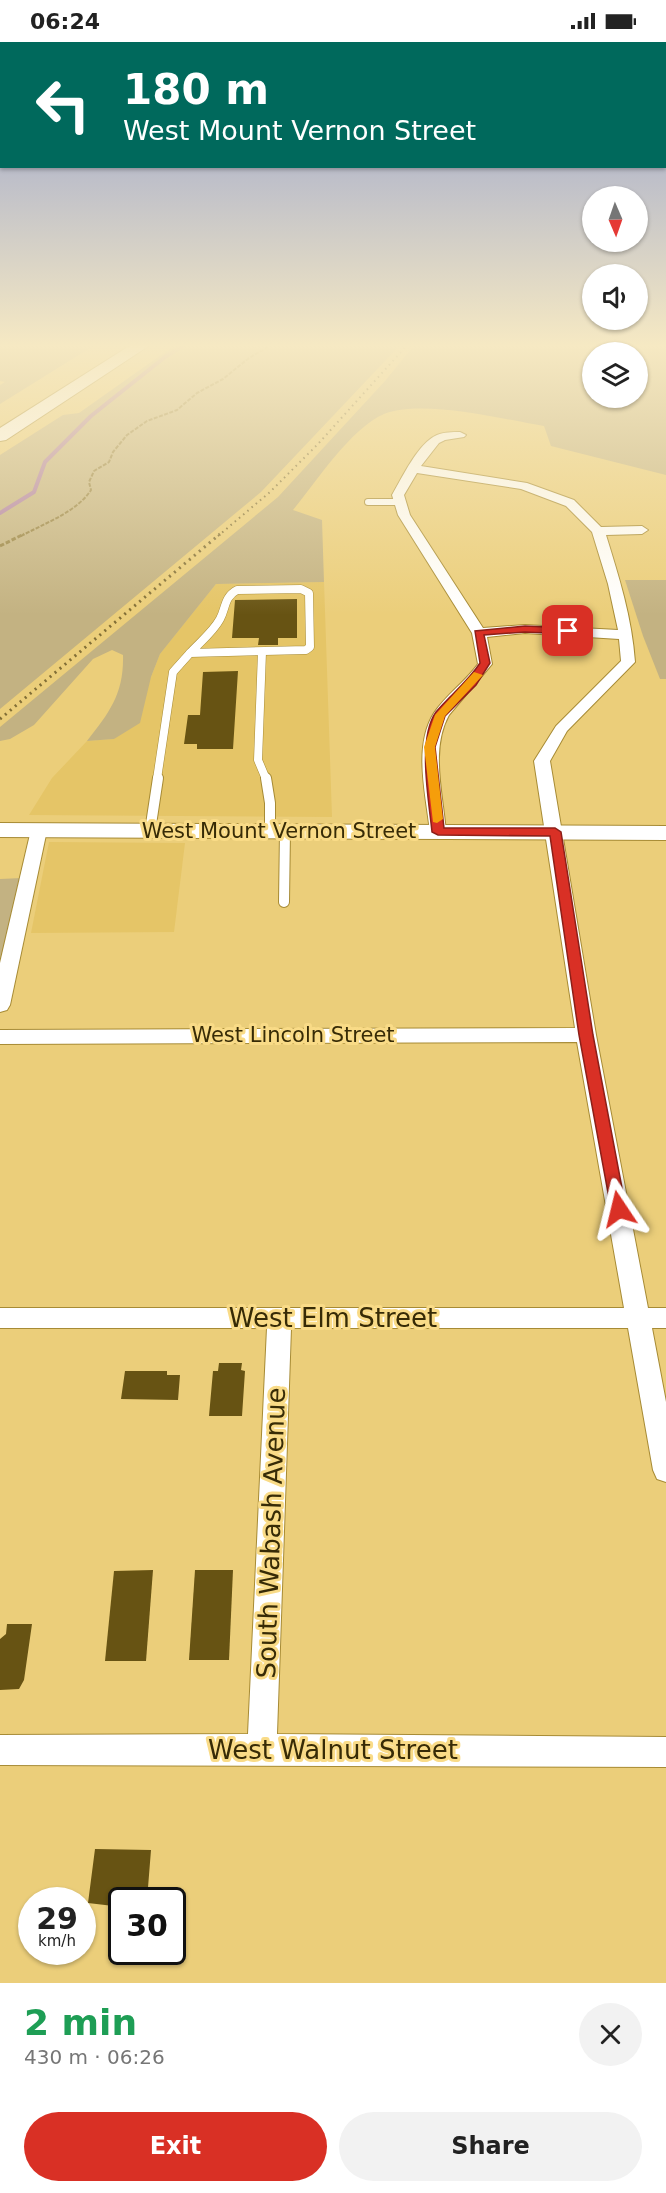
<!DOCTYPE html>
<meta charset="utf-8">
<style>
:root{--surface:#fff;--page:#f2f2f2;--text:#222;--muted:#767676;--accent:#d93025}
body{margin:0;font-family:"DejaVu Sans",sans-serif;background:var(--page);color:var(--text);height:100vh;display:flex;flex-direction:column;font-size:22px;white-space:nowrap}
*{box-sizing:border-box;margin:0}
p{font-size:20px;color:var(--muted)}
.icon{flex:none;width:33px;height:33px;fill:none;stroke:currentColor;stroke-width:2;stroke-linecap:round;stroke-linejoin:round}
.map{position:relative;height:1941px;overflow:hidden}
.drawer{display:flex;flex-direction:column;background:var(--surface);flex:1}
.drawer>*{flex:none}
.guide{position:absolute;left:0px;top:0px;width:666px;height:126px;box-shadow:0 2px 4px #0004;background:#00695c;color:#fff;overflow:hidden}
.needle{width:39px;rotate:178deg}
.tools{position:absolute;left:582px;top:144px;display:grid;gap:12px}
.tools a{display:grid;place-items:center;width:66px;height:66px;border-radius:50%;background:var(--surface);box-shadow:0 2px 4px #0004;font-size:30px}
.speed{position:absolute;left:18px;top:1845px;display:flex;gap:12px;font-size:30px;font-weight:700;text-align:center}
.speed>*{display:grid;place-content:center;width:78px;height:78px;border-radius:50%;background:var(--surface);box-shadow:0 2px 4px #0004;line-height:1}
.speed small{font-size:15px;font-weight:400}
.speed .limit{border:3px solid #111;border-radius:9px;background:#fff;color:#111}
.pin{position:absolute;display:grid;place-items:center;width:51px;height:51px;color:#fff;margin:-26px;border-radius:12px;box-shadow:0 3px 9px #0006}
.me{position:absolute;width:66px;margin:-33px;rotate:350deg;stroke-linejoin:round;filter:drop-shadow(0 0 4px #0008)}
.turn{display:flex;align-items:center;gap:21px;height:126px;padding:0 24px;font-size:27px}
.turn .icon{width:78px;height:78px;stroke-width:2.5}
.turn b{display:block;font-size:42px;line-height:51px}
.round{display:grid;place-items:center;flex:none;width:63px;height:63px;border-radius:32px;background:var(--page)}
.headline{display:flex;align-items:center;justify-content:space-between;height:102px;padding:0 24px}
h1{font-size:36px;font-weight:600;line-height:45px;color:#1e9e55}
.button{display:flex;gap:12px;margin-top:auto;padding:12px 24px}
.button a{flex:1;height:69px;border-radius:36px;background:var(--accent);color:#fff;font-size:24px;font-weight:600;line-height:69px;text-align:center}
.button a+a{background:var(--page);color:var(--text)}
.status{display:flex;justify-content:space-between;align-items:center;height:42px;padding:0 30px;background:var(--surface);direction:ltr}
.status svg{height:16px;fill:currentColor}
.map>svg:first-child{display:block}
</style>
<div class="status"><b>06:24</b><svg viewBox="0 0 49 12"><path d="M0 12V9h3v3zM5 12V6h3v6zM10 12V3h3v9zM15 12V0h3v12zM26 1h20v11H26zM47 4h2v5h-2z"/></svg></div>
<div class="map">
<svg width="666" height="1941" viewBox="0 0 666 1941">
<rect width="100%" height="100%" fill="#ebce7a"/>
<g fill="#e5c567">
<polygon points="324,540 332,775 29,773 52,736 87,699 114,697 151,635 160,612 216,542"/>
<polygon points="49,800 185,801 174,890 31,891"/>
</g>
<g fill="#c3b282" fill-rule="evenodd">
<polygon points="0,301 98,301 0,362 0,343 5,340 0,339"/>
<polygon points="178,301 402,301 261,450 0,667 0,413 63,373 79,371"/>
<path d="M416,301h250v132l-115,-29 -7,-20c-42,-7 -122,-27 -160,-12 -33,14 -68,68 -91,96l29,10 2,62 -108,2 -56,70 -9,23 -11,46 -26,16 -27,2c23,-29 37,-48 36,-86l-11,-5 -19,9 -59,66 -24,14 -10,2v-14l278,-230 107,-116zM638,310v46h-46v-46z"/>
<polygon points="625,538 666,538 666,637 660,637 643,594"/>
<polygon points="22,836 0,919 0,837"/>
</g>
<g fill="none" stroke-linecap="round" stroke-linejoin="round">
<polyline stroke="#ae7ea8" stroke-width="4" points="0,471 34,450 45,420 91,374 165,315 187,301"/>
</g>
<g fill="#675313">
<polygon points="297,557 297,596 278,596 278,603 258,603 259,596 232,596 235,558"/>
<polygon points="238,629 233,707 197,707 197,702 184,702 188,673 200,673 203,630"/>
<polygon points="219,1321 242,1321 241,1328 245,1329 242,1374 209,1374 213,1329 218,1329"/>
<polygon points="125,1329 167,1329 167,1333 180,1333 178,1358 121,1357"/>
<polygon points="153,1528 146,1619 105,1619 114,1529"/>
<polygon points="195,1528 233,1528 229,1618 189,1618"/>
<polygon points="7,1582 32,1582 24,1638 19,1647 0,1648 0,1597 6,1592"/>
<polygon points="95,1807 151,1808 147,1858 122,1858 122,1865 88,1861"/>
</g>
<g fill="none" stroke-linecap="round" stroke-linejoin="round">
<g stroke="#a78b35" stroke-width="8">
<polyline id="service-far2" points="368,460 400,460"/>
</g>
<g stroke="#a78b35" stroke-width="9">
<g id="service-far1">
<path d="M301,547l8,4 1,54 -4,3 -116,3c10,-11 23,-21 30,-34 6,-11 4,-22 17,-29z"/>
<polyline points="262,610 258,718 266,737"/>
<polyline points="157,737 173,630 190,611"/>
</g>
</g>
<g stroke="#a78b35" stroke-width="12">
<g id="service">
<polyline points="266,736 270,761 270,789"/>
<polyline points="150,789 158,736"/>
<polyline points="284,860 285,789"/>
</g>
</g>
<g stroke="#a78b35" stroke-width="2">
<g id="minor">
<path d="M460,390l6,3 -2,2 -19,3 -6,3 -18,23 106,17 47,17 27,27 41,-1 6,4 -6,4 -36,1c13,42 26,83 29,127l-68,69 -17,30 46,274 52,273h18v20h-14l14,74v80l-9,-3 -4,-9 -25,-142h-337l-14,406 389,3v30l-666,-2v-30l248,-1 19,-406h-267v-20h624l-47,-266 -577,2v-14l575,-2 -41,-267 22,-35 65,-65 -2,-22 -94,-6 -38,4 5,27 -43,51c-19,34 -6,80 -3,117l-2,4h-12l-2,-4c-4,-37 -17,-86 4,-119 12,-18 31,-31 44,-49l-6,-31 -74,-118 -6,-20c10,-17 26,-52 45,-60 7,-3 15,-3 23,-3zM417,431l104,16 45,17 26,26 16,52 10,46 -93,-5 -42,3 -73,-113 -6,-20z"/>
<polygon points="39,783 45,784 47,788 10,963 7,968 0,970 0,921 31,788 33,784"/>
</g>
</g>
<g stroke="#a78b35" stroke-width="2">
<polygon id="tertiary" points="0,781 666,784 666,798 0,795"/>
</g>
<g stroke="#a78b35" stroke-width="2">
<polygon id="primary" points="134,301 153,301 6,398 0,399 0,386"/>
</g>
<path stroke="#958042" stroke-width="2" stroke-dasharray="4 1.5" stroke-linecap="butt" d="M21,494c22,-12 56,-24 70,-46l-2,-8 5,-11 15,-9 4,-10 14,-17 20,-14 30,-11 20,-17 26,-14 26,-21 26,-15"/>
<polyline stroke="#958042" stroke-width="3" stroke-dasharray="4.5 2" stroke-linecap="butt" points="0,504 24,492"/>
<use href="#service-far2" stroke="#fff" stroke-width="6"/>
<use href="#service-far1" stroke="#fff" stroke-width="8"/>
<use href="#service" stroke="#fff" stroke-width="10"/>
<use href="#minor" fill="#fff" fill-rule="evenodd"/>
<use href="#tertiary" fill="#fff" fill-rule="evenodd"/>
<use href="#primary" fill="#fff" fill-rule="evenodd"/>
<polyline stroke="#816e36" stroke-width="2" stroke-dasharray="1.5 4" stroke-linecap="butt" points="218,494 270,450 318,402 409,301"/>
<polyline stroke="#816e36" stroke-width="3" stroke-dasharray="2 4.5" stroke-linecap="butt" points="0,677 220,492"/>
</g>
<linearGradient id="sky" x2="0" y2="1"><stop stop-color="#919ece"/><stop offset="0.53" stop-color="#f6e9c3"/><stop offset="1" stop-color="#f6e9c3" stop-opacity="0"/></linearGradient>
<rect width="666" height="573" fill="url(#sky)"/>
<path fill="#d93025" stroke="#8d1f18" stroke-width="1.5" d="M525,584l43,2 5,3 -5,3 -43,-2 -41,3 6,28 -14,22 -31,31 -10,31 9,81h111l6,4 32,203 33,174 -2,5 -5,2 -6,-2 -2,-5 -32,-174 -29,-199 -112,-1 -6,-3c-3,-32 -15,-93 4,-120 14,-17 31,-29 44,-49l-5,-32z"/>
<polygon fill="#f59e0b" points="474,630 483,633 445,674 435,705 443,777 437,781 433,780 424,705 435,673"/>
<g text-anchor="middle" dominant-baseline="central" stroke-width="6" stroke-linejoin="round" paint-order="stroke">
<g font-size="21" fill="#372b06" stroke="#f9db87">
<text x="279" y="789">West Mount Vernon Street</text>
<text x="293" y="993">West Lincoln Street</text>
</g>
<g font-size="26" fill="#372b06" stroke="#f9db87">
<text x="333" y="1276">West Elm Street</text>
<text transform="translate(271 1491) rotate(-88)">South Wabash Avenue</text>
<text x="333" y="1708">West Walnut Street</text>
</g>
</g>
</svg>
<div class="tools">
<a><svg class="needle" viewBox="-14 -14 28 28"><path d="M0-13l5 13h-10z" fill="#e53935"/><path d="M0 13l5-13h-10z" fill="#767676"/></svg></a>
<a><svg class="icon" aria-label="sound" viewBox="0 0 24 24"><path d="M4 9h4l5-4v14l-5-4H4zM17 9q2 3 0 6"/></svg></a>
<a><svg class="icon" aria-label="layers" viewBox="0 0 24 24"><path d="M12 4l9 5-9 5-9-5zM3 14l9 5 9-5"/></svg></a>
</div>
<div class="speed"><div>29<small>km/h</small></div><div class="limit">30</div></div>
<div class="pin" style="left:568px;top:589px;background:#d93025"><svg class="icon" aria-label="arrive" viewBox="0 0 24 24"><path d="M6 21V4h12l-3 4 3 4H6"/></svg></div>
<svg class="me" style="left:619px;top:1167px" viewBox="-20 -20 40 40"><path d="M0-17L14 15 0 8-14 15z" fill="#d93025" stroke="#fff" stroke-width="4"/></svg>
<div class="guide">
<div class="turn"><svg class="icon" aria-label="left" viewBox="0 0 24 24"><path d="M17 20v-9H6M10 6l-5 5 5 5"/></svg><div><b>180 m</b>West Mount Vernon Street</div></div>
</div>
</div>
<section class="drawer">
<div class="headline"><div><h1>2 min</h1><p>430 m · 06:26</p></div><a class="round"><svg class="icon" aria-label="close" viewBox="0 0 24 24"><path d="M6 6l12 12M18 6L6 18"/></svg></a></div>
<div class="button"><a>Exit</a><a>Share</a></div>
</section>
